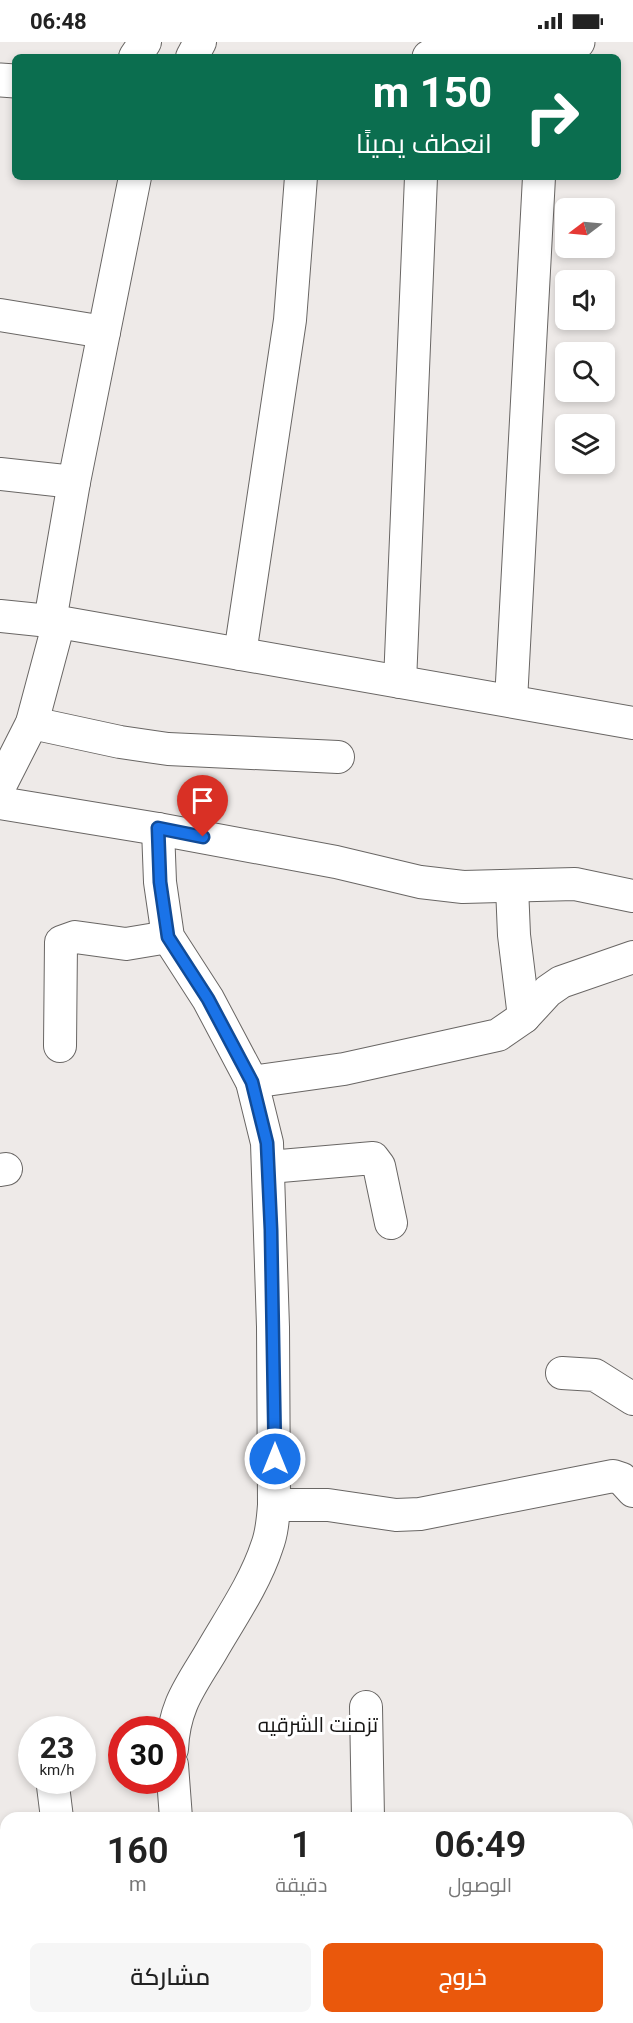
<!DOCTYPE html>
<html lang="ar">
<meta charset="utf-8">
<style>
:root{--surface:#fff;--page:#f6f6f6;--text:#222;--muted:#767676;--accent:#ea580c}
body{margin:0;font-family:Roboto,Cairo,sans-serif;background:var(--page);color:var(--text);direction:rtl;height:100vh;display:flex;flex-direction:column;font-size:22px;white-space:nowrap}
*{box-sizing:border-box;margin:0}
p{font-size:20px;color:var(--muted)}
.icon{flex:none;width:33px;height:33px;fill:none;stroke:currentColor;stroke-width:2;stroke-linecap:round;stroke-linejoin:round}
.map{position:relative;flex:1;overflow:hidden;direction:ltr}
.sheet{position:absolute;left:0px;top:1770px;width:633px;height:212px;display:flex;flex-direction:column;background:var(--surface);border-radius:18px 18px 0 0;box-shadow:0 3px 9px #0003;direction:rtl}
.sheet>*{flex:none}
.top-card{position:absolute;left:12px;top:12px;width:609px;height:126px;border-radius:9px;box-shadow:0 3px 9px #0003;direction:rtl;background:#0b6e4f;color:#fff;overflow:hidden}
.needle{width:39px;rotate:254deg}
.buttons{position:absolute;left:555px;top:156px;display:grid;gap:12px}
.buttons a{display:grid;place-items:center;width:60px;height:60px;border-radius:9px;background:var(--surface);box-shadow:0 3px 9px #0003;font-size:30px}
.speed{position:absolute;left:18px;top:1674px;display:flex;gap:12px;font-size:30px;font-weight:700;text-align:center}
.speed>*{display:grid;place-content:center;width:78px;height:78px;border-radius:50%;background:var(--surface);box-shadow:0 3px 9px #0003;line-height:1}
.speed small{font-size:15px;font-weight:400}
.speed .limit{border:9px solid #d22;background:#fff;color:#111}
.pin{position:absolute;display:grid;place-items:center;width:51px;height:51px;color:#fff;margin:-62px -26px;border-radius:50% 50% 50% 0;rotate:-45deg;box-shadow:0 0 6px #0007}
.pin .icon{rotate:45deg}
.me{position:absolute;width:66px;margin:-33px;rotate:0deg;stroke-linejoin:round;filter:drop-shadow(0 0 4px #0008)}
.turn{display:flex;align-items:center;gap:21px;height:126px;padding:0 30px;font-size:27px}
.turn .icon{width:78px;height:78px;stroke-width:2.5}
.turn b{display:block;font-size:42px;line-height:51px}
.eta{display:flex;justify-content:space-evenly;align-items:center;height:102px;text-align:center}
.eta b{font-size:36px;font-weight:600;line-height:42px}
.cta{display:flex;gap:12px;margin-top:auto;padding:12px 30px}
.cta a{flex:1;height:69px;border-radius:9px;background:var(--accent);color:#fff;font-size:24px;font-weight:600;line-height:69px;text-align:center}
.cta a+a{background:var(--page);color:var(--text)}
.status{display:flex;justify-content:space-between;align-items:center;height:42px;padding:0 30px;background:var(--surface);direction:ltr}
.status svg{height:16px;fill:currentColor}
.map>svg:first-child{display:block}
</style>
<div class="status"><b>06:48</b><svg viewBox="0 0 49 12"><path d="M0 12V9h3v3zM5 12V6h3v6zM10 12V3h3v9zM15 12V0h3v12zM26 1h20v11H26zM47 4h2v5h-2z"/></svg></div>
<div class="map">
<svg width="633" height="1981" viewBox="0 0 633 1981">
<rect width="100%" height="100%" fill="#eeeae8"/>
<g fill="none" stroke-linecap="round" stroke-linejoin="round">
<g stroke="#696664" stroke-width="34">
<g id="minor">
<polyline points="135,15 145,0"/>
<polyline points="192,15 200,0"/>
<polyline points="0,273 104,290"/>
<polyline points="0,432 74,440"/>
<polyline points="0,574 59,580 633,681"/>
<polyline points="50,579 74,440 135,135"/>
<polyline points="240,612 290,278 301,135"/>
<polyline points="400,640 421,135"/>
<polyline points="511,659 539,135"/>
<polyline points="32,681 120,700 168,707 338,715"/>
<polyline points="0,744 32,681 59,580"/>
<polyline points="0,761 158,787 336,820 420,840 463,845 575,842 633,854"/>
<polyline points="158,787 160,840 168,895 208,957 252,1040 267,1101 273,1285 274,1463"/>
<polyline points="512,845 514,893 524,975"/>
<polyline points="60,1004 61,900 75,895 126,902 168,895"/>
<polyline points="252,1040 344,1027 498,993 524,975 548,949 561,940 633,915"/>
<polyline points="269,1125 373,1116 379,1124 391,1181"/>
<polyline points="0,1128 6,1127"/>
<polyline points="562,1331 595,1333 633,1357"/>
<polyline points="366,1665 368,1776"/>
<path d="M172,1707c2,-43 18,-62 39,-97 19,-33 44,-69 56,-106 5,-13 6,-27 7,-41h54l68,10 24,-1 193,-38 9,3 11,12"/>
<polyline points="172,1723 176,1776"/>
<polyline points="53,1744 57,1776"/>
<polyline points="627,1892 633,1891"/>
<polyline points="0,1932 6,1921"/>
<polyline points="62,1976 76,1981"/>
<polyline points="28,1981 29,1976"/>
<polyline points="165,1981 166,1976"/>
<polyline points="283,1981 298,1976"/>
<polyline points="477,1981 477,1976"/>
</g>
</g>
<g stroke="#696664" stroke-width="35">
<g id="tertiary">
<polyline points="429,15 578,0"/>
<polyline points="0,38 15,39"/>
</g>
</g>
<use href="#minor" stroke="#fff" stroke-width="32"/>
<use href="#tertiary" stroke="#fff" stroke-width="33"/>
</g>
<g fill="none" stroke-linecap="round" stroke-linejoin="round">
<g stroke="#114b97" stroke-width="15">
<polyline id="route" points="203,795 158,786 160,840 168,895 208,957 252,1040 267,1101 271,1188 275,1417"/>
</g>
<use href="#route" stroke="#1a73e8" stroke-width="10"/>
</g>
<g text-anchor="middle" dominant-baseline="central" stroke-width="6" stroke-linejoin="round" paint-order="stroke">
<g font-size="21" fill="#161514" stroke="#fff">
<text x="318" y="1683">تزمنت الشرقيه</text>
</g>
</g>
</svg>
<div class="buttons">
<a><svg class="needle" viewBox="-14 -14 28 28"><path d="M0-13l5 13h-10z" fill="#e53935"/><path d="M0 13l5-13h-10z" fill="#767676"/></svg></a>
<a><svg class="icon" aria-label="sound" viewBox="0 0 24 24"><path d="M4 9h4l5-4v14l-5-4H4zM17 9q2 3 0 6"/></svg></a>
<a><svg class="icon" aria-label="search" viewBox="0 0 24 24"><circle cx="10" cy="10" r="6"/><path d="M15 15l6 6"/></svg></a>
<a><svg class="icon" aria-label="layers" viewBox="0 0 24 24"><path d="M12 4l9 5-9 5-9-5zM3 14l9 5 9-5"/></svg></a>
</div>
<div class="speed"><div>23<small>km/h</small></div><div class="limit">30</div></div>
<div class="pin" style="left:203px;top:795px;background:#d93025"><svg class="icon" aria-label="arrive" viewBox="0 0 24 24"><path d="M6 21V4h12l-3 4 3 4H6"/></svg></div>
<svg class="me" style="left:275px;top:1417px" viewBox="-20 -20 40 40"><circle r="17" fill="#1a73e8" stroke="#fff" stroke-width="3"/><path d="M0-11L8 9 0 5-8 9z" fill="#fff"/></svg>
<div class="top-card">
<div class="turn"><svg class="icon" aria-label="right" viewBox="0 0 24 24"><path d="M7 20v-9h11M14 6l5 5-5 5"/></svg><div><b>150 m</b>انعطف يمينًا</div></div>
</div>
<section class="sheet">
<div class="eta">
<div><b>06:49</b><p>الوصول</p></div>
<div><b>1</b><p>دقيقة</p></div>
<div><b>160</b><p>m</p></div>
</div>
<div class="cta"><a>خروج</a><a>مشاركة</a></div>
</section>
</div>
